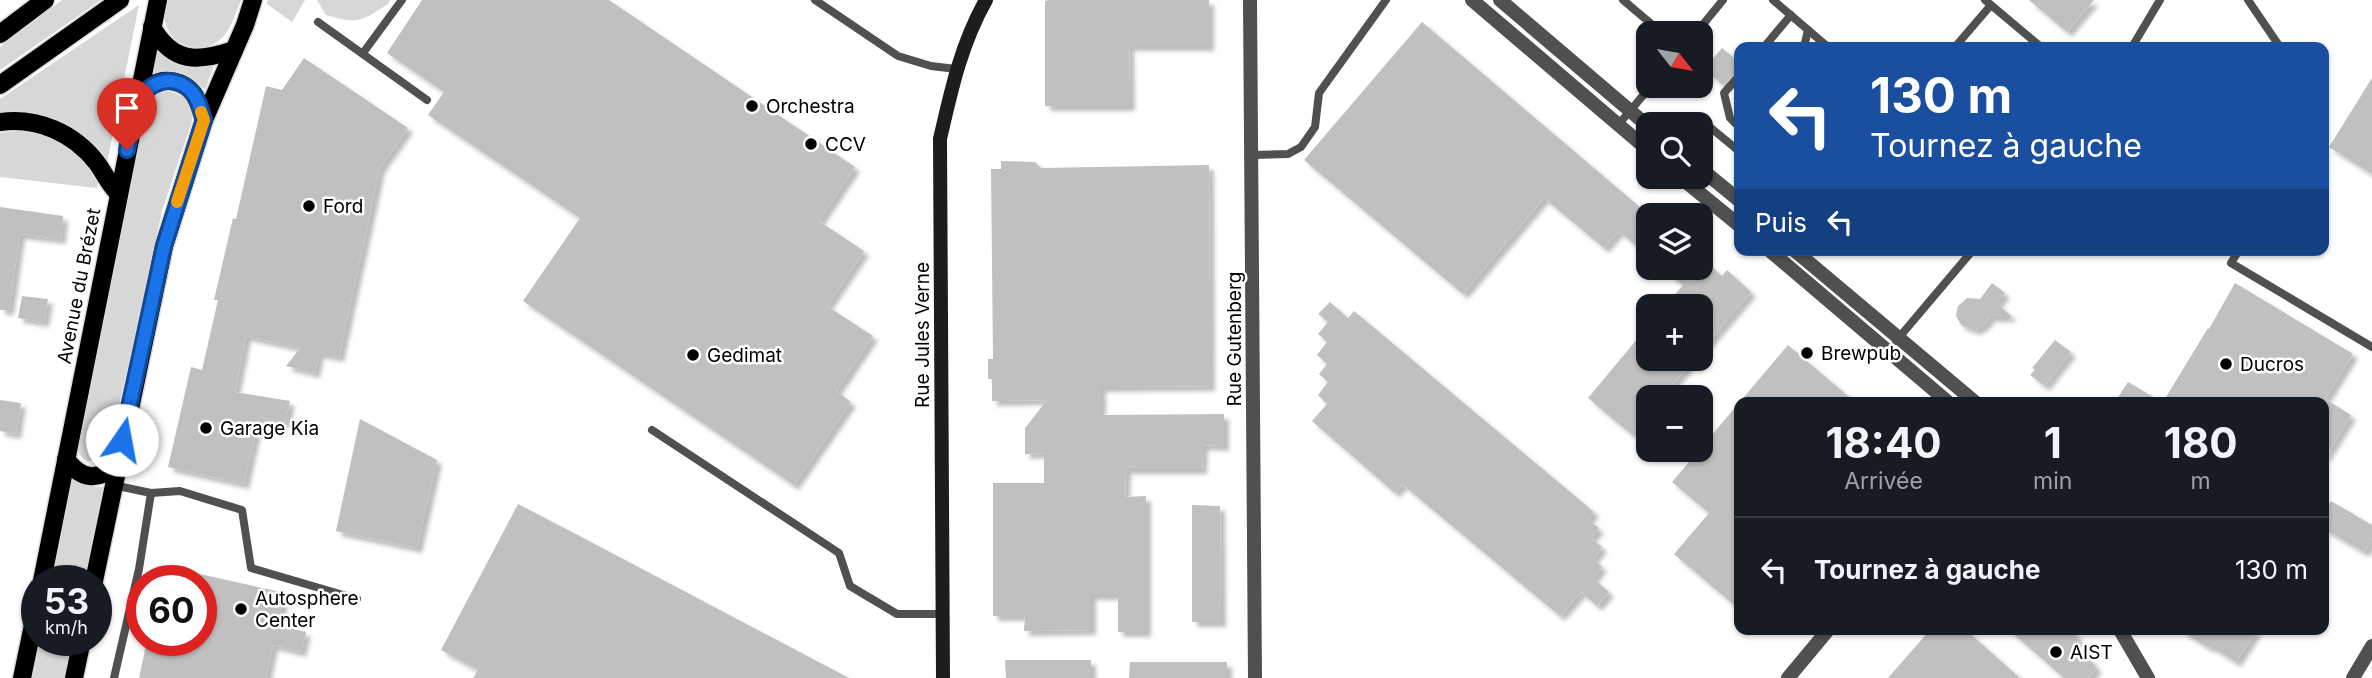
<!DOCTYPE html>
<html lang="fr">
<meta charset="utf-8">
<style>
:root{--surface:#171b24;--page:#20242c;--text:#f1f3f6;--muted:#9ea1a6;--line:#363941}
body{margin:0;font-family:Inter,sans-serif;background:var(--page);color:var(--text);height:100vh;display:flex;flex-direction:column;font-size:26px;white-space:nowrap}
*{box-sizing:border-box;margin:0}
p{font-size:23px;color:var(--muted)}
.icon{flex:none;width:38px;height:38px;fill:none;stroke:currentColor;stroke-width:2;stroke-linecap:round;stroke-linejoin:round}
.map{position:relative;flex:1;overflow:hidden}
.drawer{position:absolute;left:1734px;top:397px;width:595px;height:238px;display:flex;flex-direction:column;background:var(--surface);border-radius:14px;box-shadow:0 2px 5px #0004}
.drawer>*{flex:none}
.guide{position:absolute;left:1734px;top:42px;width:595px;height:214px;border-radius:14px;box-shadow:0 2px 5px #0004;background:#1a4fa0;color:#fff;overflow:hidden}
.needle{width:46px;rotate:121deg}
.controls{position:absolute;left:1636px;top:21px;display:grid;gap:14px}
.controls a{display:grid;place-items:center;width:77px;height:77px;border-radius:14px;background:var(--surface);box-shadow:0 2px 5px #0004;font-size:35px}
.speed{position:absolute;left:21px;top:565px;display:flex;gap:14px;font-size:35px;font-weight:700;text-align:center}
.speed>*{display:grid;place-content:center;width:91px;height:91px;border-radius:50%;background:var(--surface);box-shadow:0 2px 5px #0004;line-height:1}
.speed small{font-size:18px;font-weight:400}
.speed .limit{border:10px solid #d22;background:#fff;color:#111}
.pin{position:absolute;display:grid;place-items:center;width:60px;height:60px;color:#fff;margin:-72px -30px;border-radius:50% 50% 50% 0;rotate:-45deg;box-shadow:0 0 7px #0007}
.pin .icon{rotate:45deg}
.me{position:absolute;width:77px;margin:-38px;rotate:12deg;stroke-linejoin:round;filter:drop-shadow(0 0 5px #0008)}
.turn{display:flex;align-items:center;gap:24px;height:147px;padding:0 21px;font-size:32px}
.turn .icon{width:91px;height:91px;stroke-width:2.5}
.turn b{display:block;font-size:49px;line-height:60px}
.then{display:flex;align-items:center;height:66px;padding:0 21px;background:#0003;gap:14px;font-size:26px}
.eta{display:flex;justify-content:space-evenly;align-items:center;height:119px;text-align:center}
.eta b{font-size:42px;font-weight:700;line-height:49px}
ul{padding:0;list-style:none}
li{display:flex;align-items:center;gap:21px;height:105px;padding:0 21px;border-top:2px solid var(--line)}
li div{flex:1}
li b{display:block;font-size:26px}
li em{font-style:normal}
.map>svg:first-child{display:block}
</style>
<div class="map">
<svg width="2372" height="678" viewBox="0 0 2372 678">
<defs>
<filter id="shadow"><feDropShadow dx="5" dy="5" stdDeviation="2" flood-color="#0004"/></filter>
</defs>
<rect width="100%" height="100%" fill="#fff"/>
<g fill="#d7d7d7">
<polygon points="62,0 101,0 0,70 0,47"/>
<path d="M168,0h73c-6,14 -11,34 -24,42 -20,13 -47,3 -52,-21 -1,-6 2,-15 3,-21z"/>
<polygon points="268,0 305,0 292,22 267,4"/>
<path d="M317,0h73l-2,4c-27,17 -29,21 -62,11z"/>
<path d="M139,5l-32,158c-39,-42 -47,-51 -107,-48v-16z"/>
<path d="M157,46c17,21 33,24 58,17l-10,27c-19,-20 -28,-22 -54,-15z"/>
<path d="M163,90l23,6 7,14 -1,11 -30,90 -53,241c-15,9 -24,17 -32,-4l70,-345z"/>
<path d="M26,130c43,10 46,15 73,48l-2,10 -97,-11v-44z"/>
<polygon points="70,478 96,487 104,487 85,581 50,581"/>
<polygon points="39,641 72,641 65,678 32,678"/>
</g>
<g fill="#c0c0c0" filter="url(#shadow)">
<polygon points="422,0 609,0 855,167 819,221 864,251 827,306 873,336 836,391 851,402 794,485 523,301 580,218 428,115 444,92 387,53"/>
<polygon points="1049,0 1209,0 1209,46 1129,46 1130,106 1045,106 1045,1"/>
<polygon points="2029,0 2094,0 2067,32"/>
<polygon points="1422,22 1648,214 1648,256 1619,231 1604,248 1544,198 1463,294 1304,160"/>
<polygon points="1722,48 1740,63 1740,69 1723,85 1704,69"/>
<polygon points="304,58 408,128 380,168 339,357 319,353 315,373 286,366 300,348 246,336 235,392 290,401 285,423 259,417 244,484 168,467 191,367 202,370 218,300 214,300 233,218 236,219 266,86 282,90"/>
<polygon points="2372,78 2372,174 2329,147"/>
<polygon points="1001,161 1035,162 1041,168 1209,165 1210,386 1101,387 1101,415 1224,414 1224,446 1203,445 1202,469 1126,469 1125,497 1146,496 1146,632 1118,632 1118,595 1091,595 1091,630 1024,631 1025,616 993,616 993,483 1044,483 1044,453 1025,454 1025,428 1047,400 992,401 992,379 988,379 988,359 993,359 991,169 1001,169"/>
<polygon points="0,207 63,216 61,239 20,234 9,310 0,310"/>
<polygon points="1701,258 1722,276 1727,270 1751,292 1701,351 1701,306 1665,306 1683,285 1662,268 1701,268"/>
<polygon points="1992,283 2005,293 1997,303 2012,317 1990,317 1985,324 1976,330 1962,326 1956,316 1958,306 1967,298 1980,299"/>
<polygon points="2235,283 2353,354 2325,399 2351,415 2324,459 2324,401 2163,402 2208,328 2209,329"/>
<polygon points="22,296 48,299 44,322 18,318"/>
<polygon points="1330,302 1348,318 1354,311 1594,512 1588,520 1599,528 1591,538 1602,547 1593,559 1602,567 1593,578 1609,592 1597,606 1581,592 1560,616 1402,484 1395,493 1312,421 1327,404 1318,395 1328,382 1319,374 1327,364 1317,355 1327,342 1318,334 1328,322 1318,314"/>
<polygon points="1648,326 1648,359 1694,359 1662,397 1648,397 1648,413 1631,434 1588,398"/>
<polygon points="2055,340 2071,352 2045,386 2030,375 2035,370 2032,368"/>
<polygon points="1788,345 1855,402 1740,402 1740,610 1674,554 1709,513 1672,482"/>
<polygon points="2128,382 2162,402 2115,402"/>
<polygon points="0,400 21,403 16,434 0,431"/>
<polygon points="360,419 437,460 417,548 336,531"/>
<polygon points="2331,501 2372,525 2372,540 2364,552 2324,529 2324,512"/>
<polygon points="518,504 570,531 849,678 473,678 478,670 441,650"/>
<polygon points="1192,505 1220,506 1221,622 1192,622"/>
<polygon points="164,566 285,593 277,625 306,632 301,652 273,645 266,678 139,678 147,640 201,640 201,581 161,581"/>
<polygon points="1930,630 1966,630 2020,678 1888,678"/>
<polygon points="2009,630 2073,630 2079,640 2074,643 2089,658 2097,669 2087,678 2064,678"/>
<polygon points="2180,630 2257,630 2236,662 2210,646 2209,648"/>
<polygon points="1005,660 1091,660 1091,678 1006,678"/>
<polygon points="1130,662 1227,662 1227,678 1129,678"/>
</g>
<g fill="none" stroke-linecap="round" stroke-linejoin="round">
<g stroke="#dbdbdb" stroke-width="21">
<g id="primary">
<path d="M152,27c21,37 46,35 82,23"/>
<polyline points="0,34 45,0"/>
<polyline points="0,85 120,0"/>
<path d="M138,103c4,-6 8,-14 14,-18 13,-8 32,-4 41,8 6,8 8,18 11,27"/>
<path d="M0,122c38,-5 74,11 97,41 8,11 12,22 22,31"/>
<path d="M66,459c15,21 31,22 51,7"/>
<polyline points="42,581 158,0"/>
<polyline points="94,581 164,246 204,120 245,25 253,0"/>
<polyline points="22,678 37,606"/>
<polyline points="74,678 82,640"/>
</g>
</g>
<g stroke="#505050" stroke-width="8">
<polyline points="815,0 898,56 931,66 956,69"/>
<polyline points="1623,0 1662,33"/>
<polyline points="1773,0 1828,47"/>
<polyline points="1985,0 2041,47"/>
<polyline points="2248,0 2280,47"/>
<polyline points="318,22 427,100"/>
<polyline points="1696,33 1723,0"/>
<polyline points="1764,47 1791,15"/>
<polyline points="1804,47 1808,30"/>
<polyline points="1955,47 1991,5"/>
<polyline points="2132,47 2160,0"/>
<polyline points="363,53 402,0"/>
<polyline points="1740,75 1724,93 1730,118 1740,128"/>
<polyline points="1618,125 1651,86"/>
<polyline points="1701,128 1711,128 1740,152"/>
<polyline points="1252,155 1288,154 1301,147 1315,127 1319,93 1386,0"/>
<polyline points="2239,250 2231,263 2372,347"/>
<polyline points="1896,341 1973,250"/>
<polyline points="652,430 839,553 850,586 897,614 942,614"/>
<polyline points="113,485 151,493 139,569 114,678"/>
<polyline points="151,493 180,491 242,510 251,568 357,599"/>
</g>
<g stroke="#505050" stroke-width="14">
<polyline points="1250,0 1255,678"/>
<polyline points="1472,0 1648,150"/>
<polyline points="1500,0 1648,126"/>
<polyline points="1701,169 1740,201"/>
<polyline points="1680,177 1740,226"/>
<polyline points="1769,250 1948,402"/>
<polyline points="1794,250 1975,402"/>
<polyline points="2120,630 2148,678"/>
<polyline points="1788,678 1828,630"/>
<polyline points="2353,678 2372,646"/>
</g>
<path stroke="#1d1d1d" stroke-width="14" d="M943,678l-3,-539c11,-48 21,-95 46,-139"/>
<use href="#primary" stroke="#000" stroke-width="18"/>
</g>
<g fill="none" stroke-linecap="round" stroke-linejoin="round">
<g stroke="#114b97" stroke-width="18">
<path id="route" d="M122,440l42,-194 40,-126c-3,-10 -6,-23 -14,-30 -19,-18 -45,-7 -54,16 -6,12 -6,30 -9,44"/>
</g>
<use href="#route" stroke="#1a73e8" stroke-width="12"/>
<polyline stroke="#f59e0b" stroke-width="12" points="177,202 204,120 201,112"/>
</g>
<g fill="#000" stroke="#fff" stroke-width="2.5">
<circle cx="752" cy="106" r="7"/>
<circle cx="811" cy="144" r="7"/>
<circle cx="309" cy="206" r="7"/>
<circle cx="1807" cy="353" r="7"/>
<circle cx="693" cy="355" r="7"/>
<circle cx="2226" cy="364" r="7"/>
<circle cx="206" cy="428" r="7"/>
<circle cx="241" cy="609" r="7"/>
<circle cx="2056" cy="652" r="7"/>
</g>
<g text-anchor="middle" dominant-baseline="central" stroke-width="5" stroke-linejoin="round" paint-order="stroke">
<g font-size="19" fill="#000" stroke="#fff" text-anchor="start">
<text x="766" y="106">Orchestra</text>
<text x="825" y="144">CCV</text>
<text x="323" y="206">Ford</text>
<text x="1821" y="353">Brewpub</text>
<text x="707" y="355">Gedimat</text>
<text x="2240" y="364">Ducros</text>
<text x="220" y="428">Garage Kia</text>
<text x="255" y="598">Autosphere<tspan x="255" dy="22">Center</tspan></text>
<text x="2070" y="652">AIST</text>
</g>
<g font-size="19" fill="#000" stroke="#fff">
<text transform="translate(79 286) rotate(-79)">Avenue du Brézet</text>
<text transform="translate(922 335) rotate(-90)">Rue Jules Verne</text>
<text transform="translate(1234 339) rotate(-90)">Rue Gutenberg</text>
</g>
</g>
</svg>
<div class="controls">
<a><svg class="needle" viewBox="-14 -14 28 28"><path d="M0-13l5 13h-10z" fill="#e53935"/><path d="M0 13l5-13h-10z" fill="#9ea1a6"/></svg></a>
<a><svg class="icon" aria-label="search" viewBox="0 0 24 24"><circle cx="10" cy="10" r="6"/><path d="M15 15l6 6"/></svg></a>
<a><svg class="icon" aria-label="layers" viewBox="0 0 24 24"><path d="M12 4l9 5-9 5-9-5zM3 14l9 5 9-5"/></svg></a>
<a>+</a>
<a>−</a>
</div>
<div class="speed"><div>53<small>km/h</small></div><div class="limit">60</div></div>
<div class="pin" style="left:127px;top:150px;background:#d93025"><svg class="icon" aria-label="arrive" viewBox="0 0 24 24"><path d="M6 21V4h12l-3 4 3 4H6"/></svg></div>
<svg class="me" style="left:122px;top:440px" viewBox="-20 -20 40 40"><circle r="19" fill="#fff"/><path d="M0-13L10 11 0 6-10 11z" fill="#1a73e8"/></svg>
<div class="guide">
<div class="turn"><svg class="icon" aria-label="left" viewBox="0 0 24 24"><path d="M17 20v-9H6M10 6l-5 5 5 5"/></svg><div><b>130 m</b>Tournez à gauche</div></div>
<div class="then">Puis<svg class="icon" aria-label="left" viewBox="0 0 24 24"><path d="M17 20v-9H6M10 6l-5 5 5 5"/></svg></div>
</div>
<section class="drawer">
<div class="eta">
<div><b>18:40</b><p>Arrivée</p></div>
<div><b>1</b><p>min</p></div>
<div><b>180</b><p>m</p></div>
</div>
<ul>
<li><svg class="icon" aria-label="left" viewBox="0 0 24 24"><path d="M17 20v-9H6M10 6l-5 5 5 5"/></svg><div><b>Tournez à gauche</b></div><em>130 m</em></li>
</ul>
</section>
</div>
